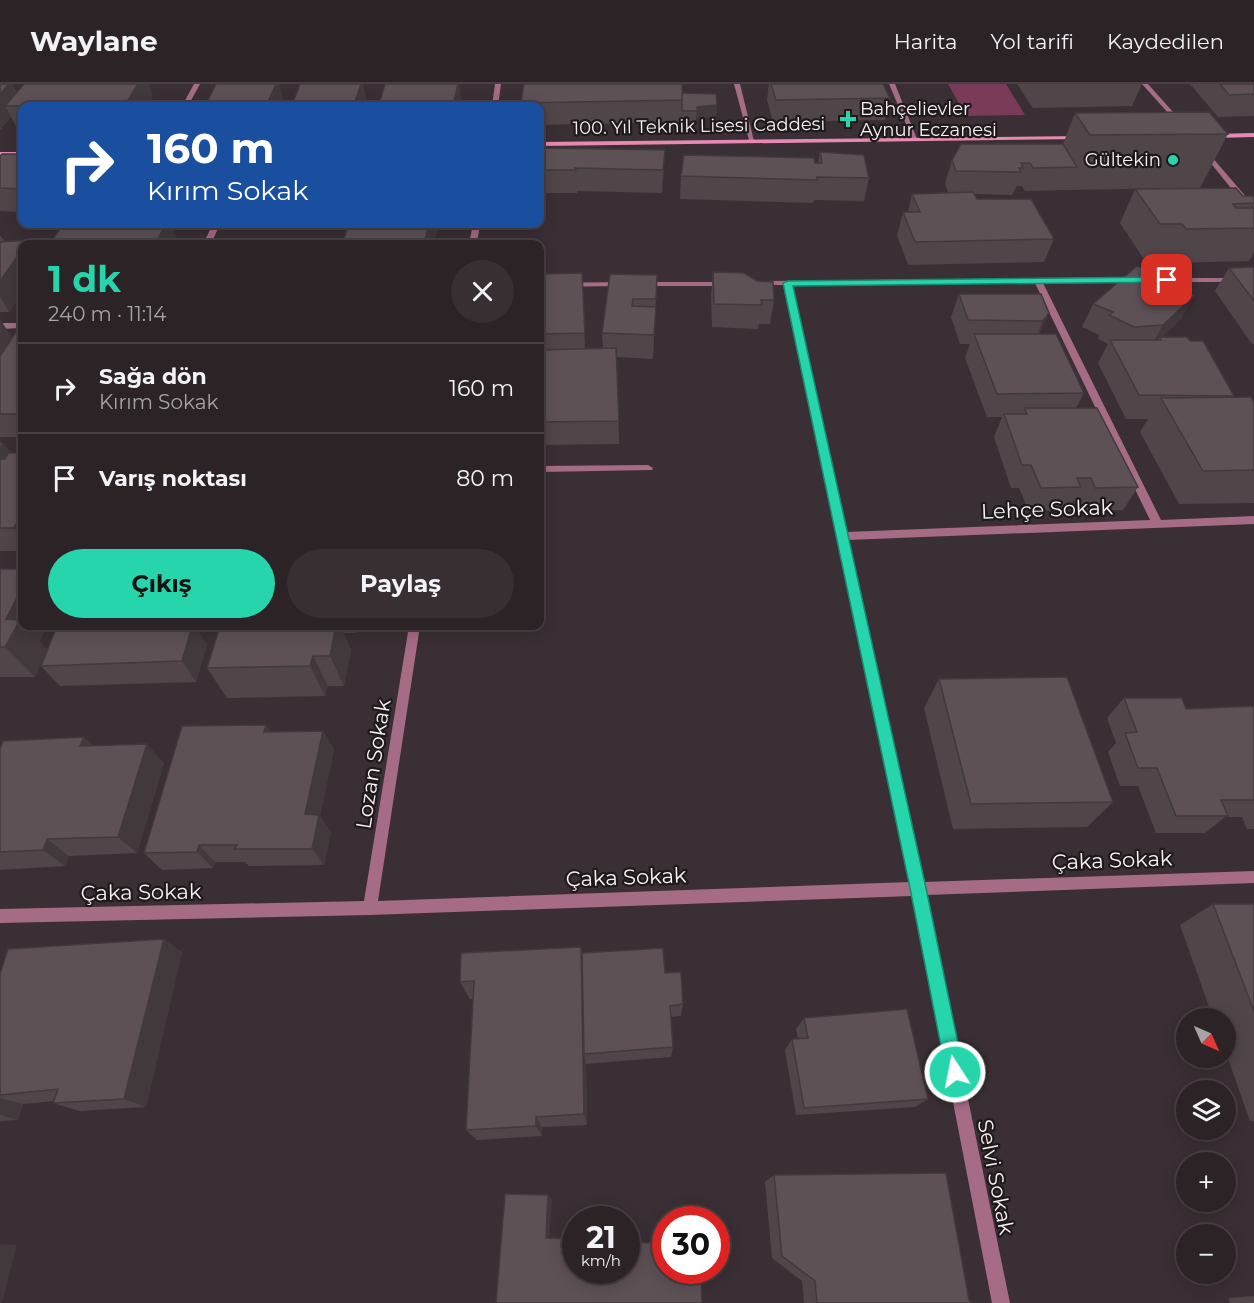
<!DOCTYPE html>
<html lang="tr">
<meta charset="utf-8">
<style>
:root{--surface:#2c2327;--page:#382f33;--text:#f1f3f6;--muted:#a6a4a7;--line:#484044;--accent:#27d5ad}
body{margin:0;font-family:Montserrat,sans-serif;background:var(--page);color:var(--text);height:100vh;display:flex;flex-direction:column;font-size:22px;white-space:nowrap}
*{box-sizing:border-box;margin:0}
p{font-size:20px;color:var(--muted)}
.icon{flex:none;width:33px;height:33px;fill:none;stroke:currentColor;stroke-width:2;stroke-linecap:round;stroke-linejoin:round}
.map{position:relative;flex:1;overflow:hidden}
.drawer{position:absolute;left:18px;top:156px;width:526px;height:390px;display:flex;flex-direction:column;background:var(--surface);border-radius:12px;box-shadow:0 3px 15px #0003,0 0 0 2px var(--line)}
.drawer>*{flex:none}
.hud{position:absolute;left:18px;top:18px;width:526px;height:126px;border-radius:12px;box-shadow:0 3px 15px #0003,0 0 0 2px var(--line);background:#1a4fa0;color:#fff;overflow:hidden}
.needle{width:39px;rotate:135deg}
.fabs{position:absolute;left:1176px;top:924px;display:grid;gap:12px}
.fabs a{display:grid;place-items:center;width:60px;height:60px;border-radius:50%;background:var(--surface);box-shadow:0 3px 15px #0003,0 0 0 2px var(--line);font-size:30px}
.speed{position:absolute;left:562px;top:1122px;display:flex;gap:12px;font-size:30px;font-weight:700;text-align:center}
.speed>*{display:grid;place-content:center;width:78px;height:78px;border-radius:50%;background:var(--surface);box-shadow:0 3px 15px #0003,0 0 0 2px var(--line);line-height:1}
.speed small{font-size:15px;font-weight:400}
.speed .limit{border:9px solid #d22;background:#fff;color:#111}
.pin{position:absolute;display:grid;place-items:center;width:51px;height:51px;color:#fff;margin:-26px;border-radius:12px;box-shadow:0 3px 9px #0006}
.me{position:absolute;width:66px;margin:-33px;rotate:349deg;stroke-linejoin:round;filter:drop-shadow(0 0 4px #0008)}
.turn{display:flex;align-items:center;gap:21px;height:126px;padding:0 30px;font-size:27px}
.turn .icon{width:78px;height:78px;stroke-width:2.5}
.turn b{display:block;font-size:42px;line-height:51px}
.round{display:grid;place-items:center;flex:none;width:63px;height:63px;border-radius:32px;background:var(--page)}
.summary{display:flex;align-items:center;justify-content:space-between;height:102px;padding:0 30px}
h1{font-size:36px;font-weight:700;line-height:45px;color:var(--accent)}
.primary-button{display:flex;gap:12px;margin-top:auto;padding:12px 30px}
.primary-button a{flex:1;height:69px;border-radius:36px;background:var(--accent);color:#111;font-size:24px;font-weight:700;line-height:69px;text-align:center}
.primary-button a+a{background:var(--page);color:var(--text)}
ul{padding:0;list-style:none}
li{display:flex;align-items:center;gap:18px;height:90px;padding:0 30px;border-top:2px solid var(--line)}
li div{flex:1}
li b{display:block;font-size:22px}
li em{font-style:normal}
header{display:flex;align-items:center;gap:36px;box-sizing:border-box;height:84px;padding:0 30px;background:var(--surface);border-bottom:2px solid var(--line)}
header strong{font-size:28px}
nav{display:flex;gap:33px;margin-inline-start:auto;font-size:21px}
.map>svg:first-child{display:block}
</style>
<header>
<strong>Waylane</strong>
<nav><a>Harita</a><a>Yol tarifi</a><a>Kaydedilen</a></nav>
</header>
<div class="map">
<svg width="1254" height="1219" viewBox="0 0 1254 1219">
<rect width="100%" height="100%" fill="#3a2f34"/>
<polygon fill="#7a3b58" points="948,0 1006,0 1025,31 966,32"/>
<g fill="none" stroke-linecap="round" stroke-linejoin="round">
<g fill="#a66b85" fill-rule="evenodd">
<polygon points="194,0 200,0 188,22 182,22"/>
<polygon points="495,0 501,0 498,22 492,22"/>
<polygon points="734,0 740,0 754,57 749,56"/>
<polygon points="889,0 895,0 917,55 912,54"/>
<polygon points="1142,0 1148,0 1182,38 1182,40 1178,40"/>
<polygon points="1201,65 1205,65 1254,122 1254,129 1251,129 1201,67"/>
<polygon points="213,140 220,140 211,160 203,160"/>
<polygon points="473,140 480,140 477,160 469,160"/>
<path d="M1139,194v4h-3l-93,1 118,237 93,-4v8l-406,16 76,342 330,-11v12l-328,12 84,408h-18l-79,-407 -543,19 -370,8v-14l364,-8 45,-275h11l-42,275 532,-19 -127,-597h-26l-4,-2 4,-2zM1035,199l115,237 -304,12 -54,-247z"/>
<rect x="1159" y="194" width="95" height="4"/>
<polygon points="626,198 627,200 623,202 540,203 540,199"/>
<polygon points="640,198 728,198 732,200 728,202 643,202 639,200"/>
<polygon points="0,239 22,239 22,244 0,245"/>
<polygon points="648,381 653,384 652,386 540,388 540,382"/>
</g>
<g fill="#e789b3" fill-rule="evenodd">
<polygon points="1254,49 1254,53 1213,54 1210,52 1213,50"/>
<polygon points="1084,52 1084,54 1082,55 540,62 540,58"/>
<rect x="0" y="68" width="22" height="4"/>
</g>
</g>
<g fill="#50464a">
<polygon points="0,0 12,0 17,9 153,12 147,22 22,22 22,44 17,44 11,33 1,45 0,45"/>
<polygon points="385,0 459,0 461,19 461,22 381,22 380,17"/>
<polygon points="769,0 883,0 890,14 885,36 773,38 767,16"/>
<polygon points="1017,0 1142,0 1132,22 1033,24"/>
<polygon points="1190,0 1254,0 1254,32 1218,33"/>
<polygon points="682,9 717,21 716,32 696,35 696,38 540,41 540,22 522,22 521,19"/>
<polygon points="284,17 282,22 208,22 207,18"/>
<polygon points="367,17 365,22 295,22 293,18"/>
<polygon points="1075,29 1228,50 1200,104 1254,114 1254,169 1249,177 1168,179 1164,174 1143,174 1120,139 1135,105 1184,104 1068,106 1025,107 1022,102 1017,102 1012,111 974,110 977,115 1054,155 1044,178 908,181 897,151 903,128 908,128 912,110 948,109 945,99 952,76 1063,60"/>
<polygon points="540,64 665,66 662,109 577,107 577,109 540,109"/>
<polygon points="820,68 869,94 864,117 814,116 813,119 680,115 681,92 818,79"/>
<polygon points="22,70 22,128 0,127 0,72"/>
<polygon points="0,151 4,157 30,156 32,160 22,160 22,209 9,228 0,228"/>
<polygon points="1254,183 1254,260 1252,260 1215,207 1229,184"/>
<polygon points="1150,187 1180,192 1176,199 1190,209 1181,235 1162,253 1190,257 1234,312 1233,314 1254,318 1254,419 1179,420 1140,348 1148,335 1126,335 1098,279 1108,260 1098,255 1099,251 1082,243 1093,220"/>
<polygon points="713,188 774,216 770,240 759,240 758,245 712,243 711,212"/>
<polygon points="582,189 585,265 603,265 602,249 610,190 657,191 653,275 617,273 619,360 540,361 540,190"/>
<polygon points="959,210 1049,229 1039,250 1084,309 1076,324 1138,403 1123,426 1082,427 1078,417 1073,417 1068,426 1029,427 1019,404 1011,404 994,353 1002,333 987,333 965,274 970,260 960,260 951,233"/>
<polygon points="0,235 12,254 22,239 22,353 0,353"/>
<polygon points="0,358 11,369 22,369 22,467 0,467"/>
<polygon points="0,485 22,542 47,542 39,557 47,566 57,542 201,542 199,549 207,561 196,598 60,602 41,582 44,573 35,593 0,593"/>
<polygon points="220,542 357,542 356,549 343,549 351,566 344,602 328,602 325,612 227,614 207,584"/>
<polygon points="939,595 1113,718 1087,743 953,745 924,624"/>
<polygon points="1124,614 1186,625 1254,622 1254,745 1247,745 1242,733 1225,733 1205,749 1156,749 1138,702 1120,702 1108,668 1116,659 1107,634"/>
<polygon points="323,647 334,666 320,732 331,748 324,781 249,782 245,778 215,778 213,784 162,786 144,769 271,648"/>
<polygon points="84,653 93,662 164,679 137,769 69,772 65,782 0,786 0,665"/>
<polygon points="1213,820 1254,820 1254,1037 1250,1037 1226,969 1226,934 1213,934 1180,841"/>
<polygon points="182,868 146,1023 79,1027 53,1019 54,1017 23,1020 18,1036 0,1037 0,890"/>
<polygon points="582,869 665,889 683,920 681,932 671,933 673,963 671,973 586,980 586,978 587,1041 542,1043 542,1052 477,1056 466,1046 473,915 470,915 460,898"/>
<polygon points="804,934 928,1015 915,1023 796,1031 785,966 792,955 798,955 796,945"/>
<polygon points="774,1091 969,1216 972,1219 804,1219 802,1197 772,1174 765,1098"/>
<polygon points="1254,1212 1254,1219 1230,1219 1228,1214"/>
</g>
<g fill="#41393c">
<polygon points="9,0 12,0 22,20 5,22 11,33 1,45 0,42 0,10"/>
<polygon points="138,0 149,0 153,12 147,22 125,22 125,21"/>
<polygon points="276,0 279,0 284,17 282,22 270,22 268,18"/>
<polygon points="361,0 363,0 367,17 365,22 356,22 355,18"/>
<polygon points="458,0 459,0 461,19 461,22 454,22 454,17"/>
<polygon points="717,21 716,32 696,35 697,23"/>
<polygon points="665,66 664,89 662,109 663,86"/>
<polygon points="166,140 171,140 179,158 178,160 155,160"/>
<polygon points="429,140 439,140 434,160 424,160"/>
<polygon points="22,166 22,202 20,202 22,207 22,209 9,228 0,213 0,197"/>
<polygon points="1192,206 1182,223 1195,211 1181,235 1160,255 1159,253 1155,259 1150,264 1163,241"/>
<polygon points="1049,229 1038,252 1033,260 1043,237"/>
<polygon points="0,235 14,257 0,280"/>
<polygon points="3,358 20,381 0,384 0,363"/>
<polygon points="22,429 22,454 14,444"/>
<polygon points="22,504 22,542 47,542 39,557 48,566 35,593 5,563 6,535"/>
<polygon points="182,542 201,542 199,549 207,561 196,598 182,577"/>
<polygon points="336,542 340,542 351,566 344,602 330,572"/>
<polygon points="353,542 357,542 356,549"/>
<polygon points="313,572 328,602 325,612 310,582"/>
<polygon points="266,641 279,660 264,648"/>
<polygon points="323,647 334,666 320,732 331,748 324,781 312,765 305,730"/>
<polygon points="84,653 103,672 80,662"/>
<polygon points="147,660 164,679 137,769 118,753"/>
<polygon points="47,755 69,772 65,782 43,766"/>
<polygon points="199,761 215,778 213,784 197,768"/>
<polygon points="164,855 182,868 146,1023 124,1015"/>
<polygon points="581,863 584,883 584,970 586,978 587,1041 584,1030"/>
<polygon points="0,1014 23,1020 18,1036 0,1031"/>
<polygon points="536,1033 542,1043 542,1052 536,1042"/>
<polygon points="548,1111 552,1115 549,1156 546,1154"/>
<polygon points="0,1160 17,1161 2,1219 0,1219"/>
</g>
<g fill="#5d5156" stroke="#41393c" stroke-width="1.5">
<polygon points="0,0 9,0 0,10"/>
<polygon points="24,0 138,0 125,21 5,22"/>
<polygon points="216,0 276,0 268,18 208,21 210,18 207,18"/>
<polygon points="300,0 361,0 355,18 296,21 297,18 293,18"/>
<polygon points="385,0 458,0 454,17 384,19 380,17"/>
<polygon points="524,0 682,0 683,16 521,19"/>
<polygon points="771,0 883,0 890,14 776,16"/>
<polygon points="1220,0 1254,0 1254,10 1229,11"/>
<polygon points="682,9 716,10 717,21 697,23 697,27 682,27"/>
<polygon points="1209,28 1228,50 1090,51 1075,29"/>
<polygon points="961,60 1063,60 1077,83 1033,84 1030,79 1021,79 1023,84 1019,84 1021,88 956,87 952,76"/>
<polygon points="540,64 665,66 663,86 575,84 576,86 540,86"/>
<polygon points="820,68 864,71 869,94 817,93 817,96 681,92 684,71 814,74 815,79 822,79"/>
<polygon points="2,70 22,70 22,105 0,104 0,72"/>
<polygon points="1236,104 1243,112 1252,112 1254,114 1254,119 1233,120 1236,124 1254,124 1254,144 1186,145 1182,140 1160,140 1135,105"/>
<polygon points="973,108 977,115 1031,115 1054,155 915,158 903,128 920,128 912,110"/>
<polygon points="64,140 166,140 155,160 49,160"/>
<polygon points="349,140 429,140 424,160 342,160"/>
<polygon points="30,156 27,160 22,160 22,166 0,197 0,158"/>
<polygon points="1137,182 1150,187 1156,182 1180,192 1173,198 1192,206 1188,209 1195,211 1163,241 1134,243 1109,231 1113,228 1093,220"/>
<polygon points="1254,183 1254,217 1229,184"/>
<polygon points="713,188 744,189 757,197 773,198 774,216 761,216 762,221 714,220"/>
<polygon points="582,189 585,249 540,250 540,190"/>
<polygon points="610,190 657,191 656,215 633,215 632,222 656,223 654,251 602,249"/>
<polygon points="959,210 1041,210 1049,229 1043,237 968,236"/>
<polygon points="22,239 22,330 0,330 0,272"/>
<polygon points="974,250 1056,250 1084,309 997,310"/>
<polygon points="1159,253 1187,253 1190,257 1203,257 1234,312 1139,311 1110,256 1161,256"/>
<polygon points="616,264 619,337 540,338 540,266"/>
<polygon points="1251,313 1254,318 1254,386 1203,387 1161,314"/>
<polygon points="1024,324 1097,324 1138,403 1095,404 1091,394 1077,394 1081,403 1041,404 1031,381 1022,381 1004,330 1027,330"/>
<polygon points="8,369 22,369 22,429 14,444 0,444 0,375 5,375"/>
<polygon points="0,485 22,485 22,504 6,535 20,536 5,563 0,563"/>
<polygon points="57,542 192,542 182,577 41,582"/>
<polygon points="220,542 336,542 330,572 313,572 310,582 207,584"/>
<polygon points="1067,593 1113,718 971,720 939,595"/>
<polygon points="1124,614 1182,614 1186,625 1254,622 1254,716 1221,716 1228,732 1176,732 1157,684 1138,684 1125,649 1137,648"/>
<polygon points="266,641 264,648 323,647 305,730 319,731 312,765 234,765 237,761 199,761 197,768 144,769 182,642"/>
<polygon points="84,653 80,662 147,660 118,753 47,755 43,766 0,768 0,665 3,657"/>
<polygon points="1213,820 1254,820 1254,927"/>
<polygon points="164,855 124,1015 53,1019 58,1005 0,1011 0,890 8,865"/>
<polygon points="581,863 584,1030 536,1033 536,1042 466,1046 474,897 460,898 461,869"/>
<polygon points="663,864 665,889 681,888 683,920 670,922 673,963 584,970 582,869"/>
<polygon points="907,925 928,1015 804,1024 792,955 808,954 804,934"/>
<polygon points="946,1089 969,1216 972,1219 817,1219 815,1197 782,1172 774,1091"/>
<polygon points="505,1110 548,1111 546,1154 576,1155 576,1186 627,1186 627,1158 666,1159 666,1186 701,1186 702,1219 496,1219"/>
</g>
<polygon fill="#27d5ad" stroke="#198a70" stroke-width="1.5" points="1167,193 1172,196 1171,198 793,202 926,804 964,988 961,994 955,997 949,994 946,988 910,804 783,199 788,197"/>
<g fill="#27d5ad" stroke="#1e191b" stroke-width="2">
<path d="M845 26h6v6h6v6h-6v6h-6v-6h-6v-6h6z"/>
<circle cx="1173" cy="76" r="6"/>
</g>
<g text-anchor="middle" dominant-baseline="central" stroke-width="4.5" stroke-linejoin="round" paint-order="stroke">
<g font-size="18" fill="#f9f1f4" stroke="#1e191b" text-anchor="start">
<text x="860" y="25">Bahçelievler<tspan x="860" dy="21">Aynur Eczanesi</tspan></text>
<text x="1161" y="76" text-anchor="end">Gültekin</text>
</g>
<g font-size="18" fill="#f9f1f4" stroke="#1e191b">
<text transform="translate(699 42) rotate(-1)">100. Yıl Teknik Lisesi Caddesi</text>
</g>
<g font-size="21" fill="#f9f1f4" stroke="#1e191b">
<text transform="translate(1047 425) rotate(-2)">Lehçe Sokak</text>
<text transform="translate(373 680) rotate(-81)">Lozan Sokak</text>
<text transform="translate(1112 776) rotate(-2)">Çaka Sokak</text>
<text transform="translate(626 793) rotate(-2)">Çaka Sokak</text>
<text transform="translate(141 808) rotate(-1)">Çaka Sokak</text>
<text transform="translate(996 1093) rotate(79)">Selvi Sokak</text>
</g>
</g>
</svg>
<div class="fabs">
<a><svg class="needle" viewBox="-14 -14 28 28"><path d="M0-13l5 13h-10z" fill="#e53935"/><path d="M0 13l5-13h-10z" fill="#a6a4a7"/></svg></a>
<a><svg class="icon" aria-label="layers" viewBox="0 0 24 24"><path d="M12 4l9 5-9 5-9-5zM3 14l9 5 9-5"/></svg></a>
<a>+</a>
<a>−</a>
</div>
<div class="speed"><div>21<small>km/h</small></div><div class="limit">30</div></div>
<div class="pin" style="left:1167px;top:196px;background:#d93025"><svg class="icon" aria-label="arrive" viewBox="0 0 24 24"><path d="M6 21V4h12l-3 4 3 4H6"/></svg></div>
<svg class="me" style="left:955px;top:988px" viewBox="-20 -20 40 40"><circle r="17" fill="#27d5ad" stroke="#fff" stroke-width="3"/><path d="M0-11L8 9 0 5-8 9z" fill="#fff"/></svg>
<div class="hud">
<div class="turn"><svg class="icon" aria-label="right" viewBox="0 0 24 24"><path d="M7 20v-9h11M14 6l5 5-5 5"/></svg><div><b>160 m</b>Kırım Sokak</div></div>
</div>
<section class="drawer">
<div class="summary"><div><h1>1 dk</h1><p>240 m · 11:14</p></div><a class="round"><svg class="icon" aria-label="close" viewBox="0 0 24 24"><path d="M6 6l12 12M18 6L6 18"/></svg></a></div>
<ul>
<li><svg class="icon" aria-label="right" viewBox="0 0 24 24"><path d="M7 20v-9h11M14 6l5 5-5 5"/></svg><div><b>Sağa dön</b><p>Kırım Sokak</p></div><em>160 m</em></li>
<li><svg class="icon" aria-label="arrive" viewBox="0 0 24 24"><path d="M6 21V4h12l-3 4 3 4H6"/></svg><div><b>Varış noktası</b></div><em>80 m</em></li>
</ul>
<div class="primary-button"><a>Çıkış</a><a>Paylaş</a></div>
</section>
</div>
